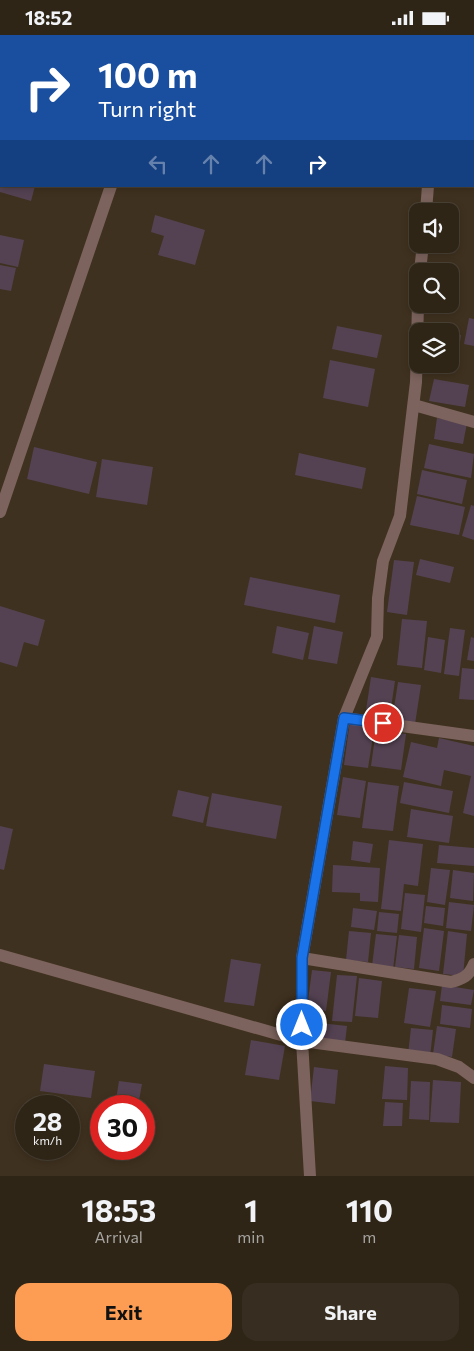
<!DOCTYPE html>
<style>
:root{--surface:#2f2517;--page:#372d20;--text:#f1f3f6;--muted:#a7a5a1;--line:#4a4236;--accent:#fc9d53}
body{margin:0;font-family:Commissioner,sans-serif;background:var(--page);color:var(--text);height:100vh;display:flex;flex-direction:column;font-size:19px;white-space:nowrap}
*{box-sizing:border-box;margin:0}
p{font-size:16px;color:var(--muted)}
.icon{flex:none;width:28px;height:28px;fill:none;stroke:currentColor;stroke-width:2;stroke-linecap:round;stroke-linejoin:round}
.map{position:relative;height:1141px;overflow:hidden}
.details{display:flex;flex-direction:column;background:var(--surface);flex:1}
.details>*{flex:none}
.top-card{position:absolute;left:0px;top:0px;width:475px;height:152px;box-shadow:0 2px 8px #0003,0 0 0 1px var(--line);background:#1a4fa0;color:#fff;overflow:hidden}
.controls{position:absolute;left:409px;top:168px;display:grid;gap:10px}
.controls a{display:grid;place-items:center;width:50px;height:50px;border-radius:10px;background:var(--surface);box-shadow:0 2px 8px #0003,0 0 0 1px var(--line);font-size:25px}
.speed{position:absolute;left:15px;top:1060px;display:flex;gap:10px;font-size:25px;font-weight:700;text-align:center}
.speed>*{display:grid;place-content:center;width:65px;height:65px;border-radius:50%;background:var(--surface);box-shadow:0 2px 8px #0003,0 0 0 1px var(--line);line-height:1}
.speed small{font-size:12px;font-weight:400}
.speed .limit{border:8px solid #d22;background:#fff;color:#111}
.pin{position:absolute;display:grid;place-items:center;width:42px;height:42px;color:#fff;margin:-21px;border:2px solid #fff;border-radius:50%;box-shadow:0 1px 5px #0007}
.me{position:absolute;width:55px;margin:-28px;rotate:0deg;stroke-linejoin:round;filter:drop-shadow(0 0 4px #0008)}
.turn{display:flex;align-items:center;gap:18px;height:105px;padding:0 15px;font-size:22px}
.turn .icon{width:65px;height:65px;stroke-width:2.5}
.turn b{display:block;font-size:35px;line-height:42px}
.lanes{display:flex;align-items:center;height:48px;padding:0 15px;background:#0003;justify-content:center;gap:25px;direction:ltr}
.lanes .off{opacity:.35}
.eta{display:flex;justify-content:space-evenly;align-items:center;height:85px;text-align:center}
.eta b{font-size:30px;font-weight:700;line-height:35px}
.primary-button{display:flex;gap:10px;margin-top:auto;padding:10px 15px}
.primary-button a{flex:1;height:58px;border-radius:15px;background:var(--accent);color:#111;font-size:20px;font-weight:700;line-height:58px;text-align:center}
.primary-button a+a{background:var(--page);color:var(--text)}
.status{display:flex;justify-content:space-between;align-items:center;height:35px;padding:0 25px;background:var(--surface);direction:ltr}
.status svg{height:14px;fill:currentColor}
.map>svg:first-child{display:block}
</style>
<div class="status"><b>18:52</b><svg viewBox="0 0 49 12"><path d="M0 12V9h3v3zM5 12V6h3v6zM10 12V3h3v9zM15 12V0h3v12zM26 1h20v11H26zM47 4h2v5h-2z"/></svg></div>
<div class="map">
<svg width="474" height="1141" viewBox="0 0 474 1141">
<rect width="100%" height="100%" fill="#3f311f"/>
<g fill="#544252">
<polygon points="0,151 35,151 31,166 0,157"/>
<polygon points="155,180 205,195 195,230 158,220 164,201 151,197"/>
<polygon points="0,200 24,205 18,232 0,228"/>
<polygon points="0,230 16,233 11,256 0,254"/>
<polygon points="469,283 474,284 474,311 464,309"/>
<polygon points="337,291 382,300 377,323 332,314"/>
<polygon points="450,298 461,300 457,329 450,328"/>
<polygon points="330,325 375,334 368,372 323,363"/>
<polygon points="434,344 469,350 465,372 429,366"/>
<polygon points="437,383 467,388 463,409 434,404"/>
<polygon points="429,409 474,419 471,443 424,433"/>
<polygon points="34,412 97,427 89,459 27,444"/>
<polygon points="299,418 366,433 362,454 295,440"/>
<polygon points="102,424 153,432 147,470 96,462"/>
<polygon points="422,435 467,445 462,469 417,459"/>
<polygon points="417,461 465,472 459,500 410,490"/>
<polygon points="471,470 474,471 474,505 462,501"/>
<polygon points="420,524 454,532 450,548 416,540"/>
<polygon points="394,525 414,527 407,580 387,577"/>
<polygon points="250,542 340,560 335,588 244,570"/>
<polygon points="0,571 45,585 38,611 24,607 17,632 0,627"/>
<polygon points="402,584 427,586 422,633 397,630"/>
<polygon points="277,591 309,598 303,625 272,618"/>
<polygon points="314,591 343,597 337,629 308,624"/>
<polygon points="450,593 465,595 459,641 444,639"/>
<polygon points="428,602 445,605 441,638 424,635"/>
<polygon points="471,602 474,603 474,626 467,625"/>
<polygon points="462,633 474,634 474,665 459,664"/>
<polygon points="371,642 395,646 389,686 365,682"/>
<polygon points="398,647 421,650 415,689 392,686"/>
<polygon points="350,686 375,689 368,733 344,730"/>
<polygon points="376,695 406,699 401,735 371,731"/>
<polygon points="439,703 474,711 474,781 463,778 471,741 444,735 441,751 403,742 411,707 437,713"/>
<polygon points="343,742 366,746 360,783 337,780"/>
<polygon points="368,747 399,751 393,796 362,793"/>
<polygon points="404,747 453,756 449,778 400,768"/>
<polygon points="178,755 209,762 203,788 172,781"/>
<polygon points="212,758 282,771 276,804 206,791"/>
<polygon points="411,774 453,781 449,808 407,802"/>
<polygon points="0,791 13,794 4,835 0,834"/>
<polygon points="389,805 423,809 418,851 404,849 401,876 381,874"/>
<polygon points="353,806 373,809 370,828 351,825"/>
<polygon points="439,810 474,813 474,831 437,828"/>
<polygon points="333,830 380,833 378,867 360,866 360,858 332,857"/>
<polygon points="431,833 450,835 445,870 427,867"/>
<polygon points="453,835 474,838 473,866 450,863"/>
<polygon points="405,858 425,860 421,897 401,894"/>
<polygon points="449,867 474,870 471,896 446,893"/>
<polygon points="426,871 445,873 443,891 424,888"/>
<polygon points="353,873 377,876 374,895 351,892"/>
<polygon points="379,877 399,879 397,898 377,896"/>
<polygon points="424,893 444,896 439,936 419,933"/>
<polygon points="349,896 371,898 368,927 346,925"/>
<polygon points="448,896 467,899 463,941 443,939"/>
<polygon points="376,899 397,901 393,934 372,931"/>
<polygon points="399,900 417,902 414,934 395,932"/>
<polygon points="231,924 261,929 254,971 224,967"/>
<polygon points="312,935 331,937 326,976 307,973"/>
<polygon points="337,940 357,941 352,987 332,986"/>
<polygon points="359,943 382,946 378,983 355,981"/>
<polygon points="442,950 474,955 471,970 440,966"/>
<polygon points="409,953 436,956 430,992 404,988"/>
<polygon points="442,970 472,974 470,993 440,989"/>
<polygon points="311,987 347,991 345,1008 309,1003"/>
<polygon points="437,991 456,994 452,1022 433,1019"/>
<polygon points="411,993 433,995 430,1022 408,1019"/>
<polygon points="251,1005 285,1011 279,1045 245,1040"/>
<polygon points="44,1029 95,1036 91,1063 40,1056"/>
<polygon points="385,1031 408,1033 407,1065 382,1064"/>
<polygon points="314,1032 338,1035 335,1069 310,1066"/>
<polygon points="433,1045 461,1047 459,1088 430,1087"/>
<polygon points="119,1046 142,1049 138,1071 115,1071"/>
<polygon points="411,1046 430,1047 429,1085 409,1084"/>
<polygon points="385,1067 403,1068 402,1091 383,1091"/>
</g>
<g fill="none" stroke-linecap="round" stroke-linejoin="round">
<g stroke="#7c635d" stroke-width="12">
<polyline points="158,0 164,1"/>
<polyline points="426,176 428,151"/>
<polyline points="420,236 423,209"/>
<polyline points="414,370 474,387"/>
<polyline points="0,477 111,151"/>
<polyline points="344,683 474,701"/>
<polyline points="0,920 302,1006 437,1024 459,1032 474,1043"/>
<path d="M302,923l149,24c12,-3 18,-6 23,-18"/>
<polyline points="310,1141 302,1006 302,923 344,683 377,602 378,563 383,526 400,481 416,347 418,269"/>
</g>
</g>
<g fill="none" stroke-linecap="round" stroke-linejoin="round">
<g stroke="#114b97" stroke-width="12">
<polyline id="route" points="302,990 302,923 344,683 383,688"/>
</g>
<use href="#route" stroke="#1a73e8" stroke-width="9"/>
</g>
</svg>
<div class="controls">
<a><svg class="icon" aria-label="sound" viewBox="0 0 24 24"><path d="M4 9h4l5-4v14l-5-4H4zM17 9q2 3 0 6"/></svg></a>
<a><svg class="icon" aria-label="search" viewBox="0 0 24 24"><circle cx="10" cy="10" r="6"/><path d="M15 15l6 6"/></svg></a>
<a><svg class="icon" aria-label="layers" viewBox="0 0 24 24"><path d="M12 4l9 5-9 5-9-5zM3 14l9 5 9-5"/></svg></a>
</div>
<div class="speed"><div>28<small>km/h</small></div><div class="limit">30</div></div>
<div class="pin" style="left:383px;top:688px;background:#d93025"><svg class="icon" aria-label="arrive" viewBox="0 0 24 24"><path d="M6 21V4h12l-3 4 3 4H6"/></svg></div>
<svg class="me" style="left:302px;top:990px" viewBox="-20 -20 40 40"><circle r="17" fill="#1a73e8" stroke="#fff" stroke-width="3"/><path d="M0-11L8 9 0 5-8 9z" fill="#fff"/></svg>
<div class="top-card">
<div class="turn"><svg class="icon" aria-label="right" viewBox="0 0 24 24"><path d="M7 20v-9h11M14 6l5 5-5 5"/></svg><div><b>100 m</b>Turn right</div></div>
<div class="lanes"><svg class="icon off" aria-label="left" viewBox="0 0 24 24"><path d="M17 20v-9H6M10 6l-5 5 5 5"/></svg><svg class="icon off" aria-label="ahead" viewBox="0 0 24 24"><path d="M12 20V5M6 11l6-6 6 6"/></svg><svg class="icon off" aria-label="ahead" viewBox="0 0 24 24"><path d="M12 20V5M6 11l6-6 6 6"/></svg><svg class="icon" aria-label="right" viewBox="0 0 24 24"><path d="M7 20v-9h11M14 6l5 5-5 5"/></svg></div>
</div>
</div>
<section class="details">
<div class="eta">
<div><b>18:53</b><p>Arrival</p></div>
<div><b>1</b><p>min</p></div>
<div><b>110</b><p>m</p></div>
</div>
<div class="primary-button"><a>Exit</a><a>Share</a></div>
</section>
